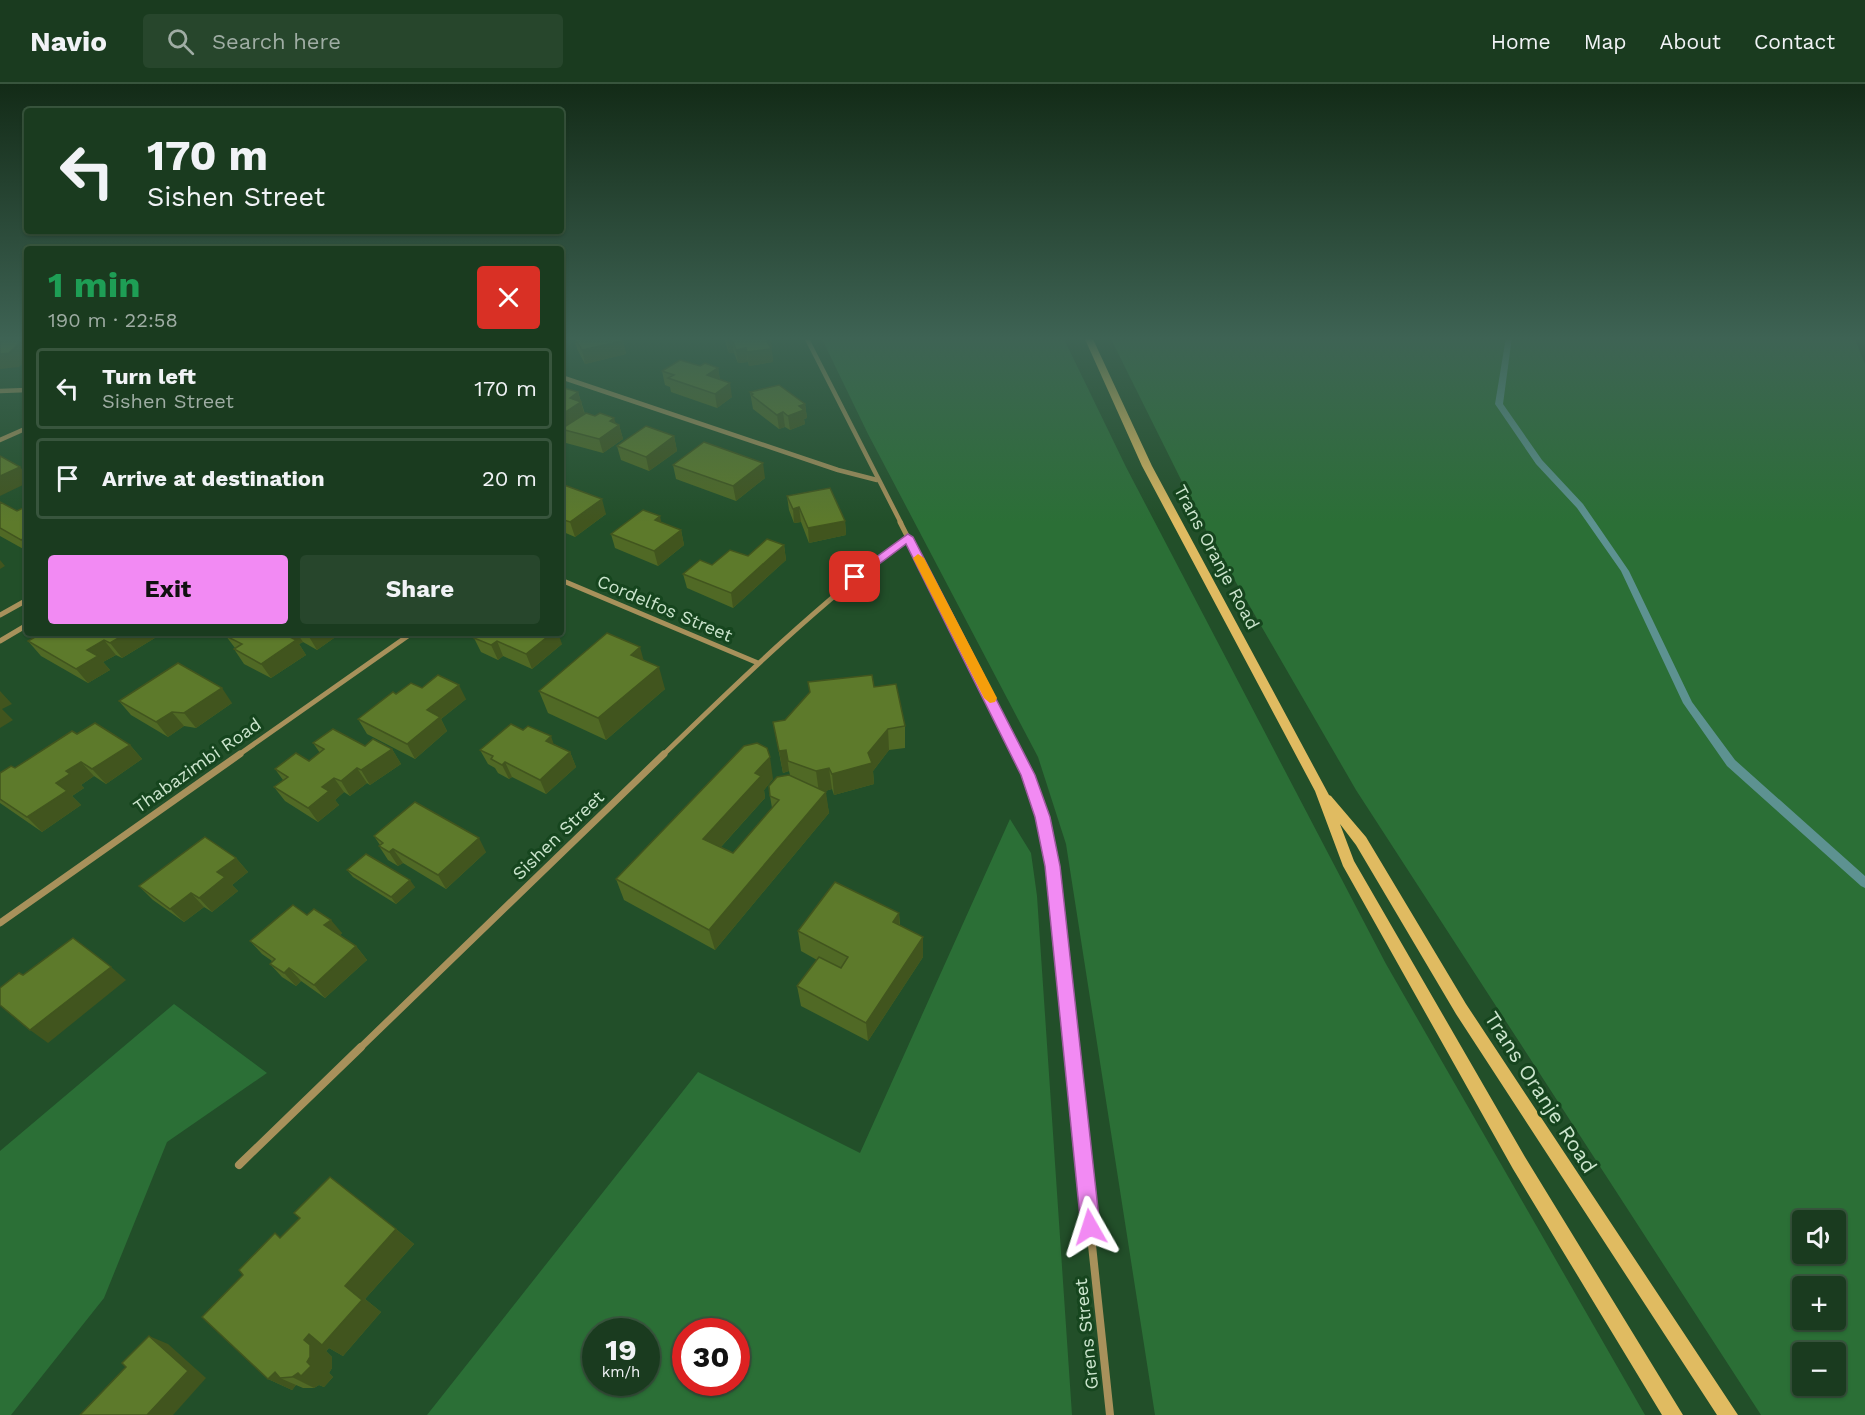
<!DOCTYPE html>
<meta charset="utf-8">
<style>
:root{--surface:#1a3b1f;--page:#27462c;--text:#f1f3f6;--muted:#9fada4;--line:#38553d;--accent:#f28af3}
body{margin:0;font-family:"Work Sans",sans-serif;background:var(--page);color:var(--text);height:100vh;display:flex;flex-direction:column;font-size:22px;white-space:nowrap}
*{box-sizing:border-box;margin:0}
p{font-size:20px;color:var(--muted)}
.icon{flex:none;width:33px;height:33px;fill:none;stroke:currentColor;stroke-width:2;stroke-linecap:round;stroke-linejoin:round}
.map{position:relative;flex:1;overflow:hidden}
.sheet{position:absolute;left:24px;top:162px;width:540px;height:390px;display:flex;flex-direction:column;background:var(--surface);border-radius:6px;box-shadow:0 2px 4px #0004,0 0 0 2px var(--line)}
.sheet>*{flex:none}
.guide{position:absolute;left:24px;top:24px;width:540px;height:126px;border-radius:6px;box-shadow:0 2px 4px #0004,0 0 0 2px var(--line);background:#1a3b1f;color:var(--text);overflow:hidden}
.tools{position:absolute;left:1792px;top:1126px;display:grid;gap:12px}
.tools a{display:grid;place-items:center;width:54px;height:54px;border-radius:6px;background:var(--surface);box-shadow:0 2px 4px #0004,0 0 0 2px var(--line);font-size:30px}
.speed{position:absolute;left:582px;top:1234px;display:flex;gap:12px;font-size:30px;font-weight:700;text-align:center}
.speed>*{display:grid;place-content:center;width:78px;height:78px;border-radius:50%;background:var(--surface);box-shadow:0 2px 4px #0004,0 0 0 2px var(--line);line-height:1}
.speed small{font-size:15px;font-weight:400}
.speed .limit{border:9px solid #d22;background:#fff;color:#111}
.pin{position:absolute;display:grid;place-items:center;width:51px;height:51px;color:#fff;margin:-26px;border-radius:12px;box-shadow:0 3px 9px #0006}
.me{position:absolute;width:66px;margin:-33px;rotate:354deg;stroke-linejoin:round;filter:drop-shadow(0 0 4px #0008)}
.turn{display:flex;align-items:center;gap:21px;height:126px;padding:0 24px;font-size:27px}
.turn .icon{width:78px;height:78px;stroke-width:2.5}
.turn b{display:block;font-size:42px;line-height:51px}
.round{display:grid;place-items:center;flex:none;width:63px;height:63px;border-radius:6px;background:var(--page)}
.headline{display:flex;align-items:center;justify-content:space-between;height:102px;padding:0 24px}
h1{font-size:36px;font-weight:700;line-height:45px;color:#1e9e55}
.action{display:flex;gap:12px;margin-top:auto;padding:12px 24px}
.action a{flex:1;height:69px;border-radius:6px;background:var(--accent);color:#111;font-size:24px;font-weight:700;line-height:69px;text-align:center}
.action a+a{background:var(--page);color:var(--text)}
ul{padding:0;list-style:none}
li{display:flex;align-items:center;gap:18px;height:81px;margin:0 12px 9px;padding:0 12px;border:3px solid var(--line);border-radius:6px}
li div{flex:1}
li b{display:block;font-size:22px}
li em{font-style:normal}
header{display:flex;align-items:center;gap:36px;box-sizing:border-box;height:84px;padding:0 30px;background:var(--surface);border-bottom:2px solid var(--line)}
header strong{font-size:28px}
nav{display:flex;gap:33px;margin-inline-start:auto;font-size:21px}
.search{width:420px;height:54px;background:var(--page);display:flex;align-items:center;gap:15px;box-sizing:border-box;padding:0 21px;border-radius:6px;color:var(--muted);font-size:22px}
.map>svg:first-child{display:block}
</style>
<header>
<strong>Navio</strong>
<div class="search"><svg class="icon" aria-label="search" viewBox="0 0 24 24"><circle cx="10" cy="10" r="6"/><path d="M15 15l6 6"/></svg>Search here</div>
<nav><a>Home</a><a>Map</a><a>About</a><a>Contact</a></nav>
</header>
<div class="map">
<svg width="1865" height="1331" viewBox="0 0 1865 1331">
<rect width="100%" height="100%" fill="#224f29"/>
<g fill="#2b6f36" fill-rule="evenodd">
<polygon points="821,253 1063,253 1126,383 1386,880 1645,1331 1155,1331 1066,760 1038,673 868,350"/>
<path d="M1110,253h744l11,27v1051h-104l-405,-625 -148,-256zM1803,1137h33v33h-33zM1803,1203h33v33h-33zM1803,1269h33v33h-33z"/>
<path d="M1010,735l21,34 6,43 35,519h-645l271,-343 162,81zM596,1248h50v51h-50zM686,1248h50v51h-50z"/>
<polygon points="174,920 267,989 167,1058 104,1214 11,1331 0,1331 0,1067"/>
</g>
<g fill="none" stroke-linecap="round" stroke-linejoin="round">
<polygon fill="#5d9291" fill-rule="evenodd" points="1506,253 1512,253 1503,320 1542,376 1583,420 1629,487 1692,618 1735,676 1865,792 1865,804 1861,802 1727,682 1683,619 1621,487 1577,424 1536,380 1495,320"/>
<g stroke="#a8915b" stroke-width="4.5">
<polyline points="806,253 901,439"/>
<polyline points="561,293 838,386 877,396"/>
<polyline points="0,307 27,306"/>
<polyline points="0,356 27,344"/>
</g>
<g stroke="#a8915b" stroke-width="5">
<polyline points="900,438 1019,672"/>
<polyline points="561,496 758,579"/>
<polyline points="0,531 27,516"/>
<polyline points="0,557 27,541"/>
<polyline points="237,672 412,549"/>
<path d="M662,672c79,-77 158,-153 246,-219"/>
</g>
<g stroke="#a8915b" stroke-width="7">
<path d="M1018,670c43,89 43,197 53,294"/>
<polyline points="0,839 240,670"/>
<polyline points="360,964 664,670"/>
</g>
<g stroke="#a8915b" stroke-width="8">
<polyline points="1071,963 1110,1331"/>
<polyline points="239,1081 361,963"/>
</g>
<polygon fill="#e0bb61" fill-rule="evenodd" points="1084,253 1092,253 1152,382 1329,711 1331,712 1366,753 1466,920 1738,1331 1717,1331 1456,930 1356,761 1340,740 1354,777 1525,1073 1683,1331 1662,1331 1513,1085 1343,782 1315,707 1142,382"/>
</g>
<g fill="#506925">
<polygon points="574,253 623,257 626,270 585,280 577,265"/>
<polygon points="724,253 770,253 773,278 749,282 748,278 738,279 734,269 729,269 726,261"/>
<polygon points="700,282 718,284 720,296 732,313 717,324 671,308 670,303 665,301 662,287"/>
<polygon points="561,305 578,308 585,330 619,341 623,355 603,369 566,359 562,347 561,348"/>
<polygon points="750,308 805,320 807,334 804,335 805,340 790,346 785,343 779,345 753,325"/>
<polygon points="674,352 677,367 649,387 621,376 617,362"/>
<polygon points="673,381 765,394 736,417 676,395"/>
<polygon points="561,402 606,430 575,453 561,447"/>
<polygon points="787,412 845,437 846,451 809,459 801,438 794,439 789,426"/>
<polygon points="0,418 17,427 27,422 27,467 0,452"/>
<polygon points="661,438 681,446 684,461 658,482 615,464 611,450"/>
<polygon points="784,461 786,476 733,524 687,504 683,490"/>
<polygon points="42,549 163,549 122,574 116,571 103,578 110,586 88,599 41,572 28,557"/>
<polygon points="230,549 332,549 334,554 317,566 303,558 299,560 306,571 271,594 244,580 234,565 235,564 226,552"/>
<polygon points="474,554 562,560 532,585 503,572 498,576 481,568"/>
<polygon points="644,576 665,605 606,656 548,629 539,607"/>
<polygon points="874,603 905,642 905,664 889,666 873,687 874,700 834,711 832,705 825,707 829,729 715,866 624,816 616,795 773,695 764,706 765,714 721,763 733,769 772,724 770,712 790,691 789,687 783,689 773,638 785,636"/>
<polygon points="422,604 466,615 441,635 447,647 415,675 367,650 358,635 396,610"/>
<polygon points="119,617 232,619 196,644 184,642 168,653 131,631"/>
<polygon points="77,650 130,661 142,675 106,700 94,692 81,701 84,704 72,712 81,721 42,748 0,719 0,689 15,684"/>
<polygon points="313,659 365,662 392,665 401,680 370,701 367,699 350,712 344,708 335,716 339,721 318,738 285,717 274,703 283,696 275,685 309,677 320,669"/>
<polygon points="554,660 570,668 576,683 546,710 512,693 509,695 498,689 495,684 488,680 480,666"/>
<polygon points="374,752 486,768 446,805 403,779 398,782 388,776 379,762 380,761"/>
<polygon points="236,774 248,788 232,801 238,807 212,828 204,823 184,838 153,816 139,802"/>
<polygon points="347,786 415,803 396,820 353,793"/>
<polygon points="899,829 900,841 923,853 923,873 868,957 801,922 797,902 817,876 801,867 798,847"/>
<polygon points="307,831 342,849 340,851 356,862 367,876 325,914 301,897 296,902 282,893 270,880 272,877 262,870 250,857"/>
<polygon points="396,1145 414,1160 365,1215 381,1228 343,1272 329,1264 326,1267 332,1273 332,1284 329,1289 333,1293 324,1303 319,1301 314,1304 303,1304 296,1301 292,1306 268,1295 281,1153"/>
</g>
<g fill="#41551e">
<polygon points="26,253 27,253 27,275 19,283 0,285 0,270"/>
<polygon points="661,253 671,253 661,257"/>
<polygon points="771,254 773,278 749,282 747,268 766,255"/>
<polygon points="732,255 734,269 729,269 727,256"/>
<polygon points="623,257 626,270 585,280 582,266"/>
<polygon points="746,264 748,278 738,279 736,266"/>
<polygon points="718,284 720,297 707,291"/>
<polygon points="730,299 732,313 717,324 715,310"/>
<polygon points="578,308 585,332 561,345 562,347 561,348 561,331 570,314"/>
<polygon points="805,320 807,334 804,335 805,340 790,346 788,332 799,322"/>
<polygon points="783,328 785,343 779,345 777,331"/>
<polygon points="614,334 617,343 619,341 623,355 603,369 599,355 610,337"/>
<polygon points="674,352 677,367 649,387 646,373"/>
<polygon points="763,379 765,394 736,417 733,402"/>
<polygon points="20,383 27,391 27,399 0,412 0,392"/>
<polygon points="602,415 606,430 575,453 570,438"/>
<polygon points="799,423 801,438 794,439 793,425"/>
<polygon points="660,432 663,447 655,436"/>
<polygon points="845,437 846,451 809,459 808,444"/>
<polygon points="681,446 684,461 658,482 654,467"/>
<polygon points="27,453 27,463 21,456"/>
<polygon points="784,461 786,476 733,524 731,509"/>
<polygon points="0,476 5,482 0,485"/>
<polygon points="127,549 163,549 122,574 110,559"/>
<polygon points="285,549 297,549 303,558 299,560 306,571 271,594 261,580"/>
<polygon points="311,549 332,549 334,554 317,566 308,551"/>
<polygon points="549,549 558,549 562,560 532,585 526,570"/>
<polygon points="104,556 116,571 103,578 110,586 88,599 76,585 87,566"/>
<polygon points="497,557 503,572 498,576 491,561"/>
<polygon points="640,563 646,585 631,571"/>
<polygon points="659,583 665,605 606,656 598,634"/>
<polygon points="459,601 466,615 441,635 447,647 415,675 407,660 427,626"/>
<polygon points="222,604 232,619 196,644 184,629"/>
<polygon points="0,607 12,620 2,625 13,636 0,644"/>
<polygon points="172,628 184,642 168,653 156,638"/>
<polygon points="888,645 889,666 873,687 874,700 834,711 832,690 868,669"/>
<polygon points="551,652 556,667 546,657"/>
<polygon points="130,661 142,675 106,700 92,685"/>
<polygon points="392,665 401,680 370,701 361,686"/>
<polygon points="786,666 789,687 783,689 779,667"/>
<polygon points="570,668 576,683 546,710 540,696"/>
<polygon points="770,673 773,695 764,706 765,714 709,776 703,755 755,689"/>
<polygon points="81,678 94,692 81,701 84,704 72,712 81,721 42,748 27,733 66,687"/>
<polygon points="505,678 512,693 509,695 502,681"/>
<polygon points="357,684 367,699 350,712 341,697"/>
<polygon points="829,684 832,705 819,709 816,687"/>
<polygon points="334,694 344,708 335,716 339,721 318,738 308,724 322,703"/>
<polygon points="826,708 829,729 715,866 709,846"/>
<polygon points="479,754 486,768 446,805 438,791"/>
<polygon points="393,765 403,779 398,782 389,768"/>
<polygon points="236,774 248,788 232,801 238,807 212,828 199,814 217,788"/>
<polygon points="410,796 415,803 396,820 391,813"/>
<polygon points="191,809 204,823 184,838 170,825"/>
<polygon points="899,829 900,849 893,838"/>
<polygon points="331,836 342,849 335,855 324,841"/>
<polygon points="923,853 923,873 868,957 866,939"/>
<polygon points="356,862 367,876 325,914 314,901"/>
<polygon points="111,883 126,896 48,959 30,946"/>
<polygon points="289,884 301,897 296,902 284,889"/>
<polygon points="396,1145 414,1160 365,1215 381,1228 343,1272 329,1264 326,1267 332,1273 332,1284 329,1289 333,1293 324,1303 319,1301 314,1304 292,1293 304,1256 345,1202"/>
<polygon points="149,1252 168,1260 206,1294 173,1331 147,1331"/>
<polygon points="275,1288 280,1294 296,1301 292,1306 268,1295"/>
</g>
<g fill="#5d7a2b" stroke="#41551e" stroke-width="1.5">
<polygon points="0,253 26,253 9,269 0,270"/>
<polygon points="574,253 620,253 623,257 582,266"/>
<polygon points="726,253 770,253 771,254 766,255 771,265 747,268 746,264 736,266 732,255 727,256"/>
<polygon points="680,276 700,282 705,279 718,284 707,291 730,299 715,310 668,294 674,291 662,287"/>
<polygon points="779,301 805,320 799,322 804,326 788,332 783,328 777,331 751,311 753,310 750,308"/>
<polygon points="564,304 578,308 570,314 581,318 561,331 561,305"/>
<polygon points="586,329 595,332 600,329 614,334 610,337 619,341 599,355 561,345"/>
<polygon points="646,342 674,352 646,373 617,362"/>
<polygon points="704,358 763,379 733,402 673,381"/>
<polygon points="0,372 20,383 0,392"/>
<polygon points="564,401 602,415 570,438 561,435 561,402"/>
<polygon points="830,404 845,437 808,444 799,423 793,425 787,412"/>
<polygon points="0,418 17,427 27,422 27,453 21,456 0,444"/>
<polygon points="643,426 660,432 655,436 681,446 654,467 611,450"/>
<polygon points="767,455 784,461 731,509 683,490 700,476 712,481 730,466 748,472"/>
<polygon points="42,549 127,549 110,559 104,556 87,566 98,572 76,585 28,557"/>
<polygon points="230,549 285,549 284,550 296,556 261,580 234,565 242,560 226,552"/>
<polygon points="480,549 552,549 526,570 497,557 491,561 474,554"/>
<polygon points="607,549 640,563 631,571 659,583 598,634 539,607"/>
<polygon points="178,579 222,604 184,629 172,628 156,638 119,617"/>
<polygon points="438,591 459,601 427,626 440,633 407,660 358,635 393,608 396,610 411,599 422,604"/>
<polygon points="872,591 874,603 896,600 905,642 888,645 868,669 872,679 832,690 829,684 816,687 788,677 786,666 779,667 773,638 785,636 810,608 808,598"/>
<polygon points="95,639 130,661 92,685 81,678 66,687 70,690 56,699 67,707 27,733 0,715 0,689 11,682 15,684 72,647 77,650"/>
<polygon points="511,640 523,646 528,642 551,652 546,657 570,668 540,696 505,678 502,681 491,675 493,672 480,666"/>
<polygon points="333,645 365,662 373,655 392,665 361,686 357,684 341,697 334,694 322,703 329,707 308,724 274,703 288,693 275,685 296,669 309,677 324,665 313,659"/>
<polygon points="757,659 767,664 770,673 755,689 761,692 703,755 733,769 779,716 770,712 769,702 777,693 789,691 826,708 709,846 616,795 744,662"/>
<polygon points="415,718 479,754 438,791 393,765 389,768 379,762 383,759 374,752"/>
<polygon points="205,753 236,774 217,788 225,793 199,814 191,809 170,825 139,802"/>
<polygon points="366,770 410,796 391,813 347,786"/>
<polygon points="835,798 899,829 893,838 923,853 866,939 797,902 819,873 841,884 848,873 798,847"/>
<polygon points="293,821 307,831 314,825 331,836 324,841 356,862 314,901 289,884 284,889 270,880 275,875 250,857"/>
<polygon points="73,854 111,883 30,946 0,921 0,904 19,889 23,891"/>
<polygon points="330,1093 396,1145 345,1202 362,1216 322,1261 309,1250 304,1256 310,1261 310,1273 307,1278 311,1282 301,1292 298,1289 292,1293 280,1294 275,1288 268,1295 202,1233 243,1191 239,1186 275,1149 280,1154 300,1134 294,1129"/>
<polygon points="149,1252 188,1287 147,1331 80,1331 126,1283 122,1279"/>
</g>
<linearGradient id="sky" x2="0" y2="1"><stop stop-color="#132b17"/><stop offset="0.58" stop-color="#3e6354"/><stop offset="1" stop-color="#3e6354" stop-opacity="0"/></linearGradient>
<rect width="1865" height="439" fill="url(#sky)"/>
<polygon fill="#f28af3" stroke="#9d5a9e" stroke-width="1.5" points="908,450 913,453 1035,691 1050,733 1060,782 1100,1143 1097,1150 1090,1153 1083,1150 1081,1143 1045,782 1035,733 1021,691 906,460 859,495 855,496 849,493"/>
<polygon fill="#f59e0b" points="918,470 924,474 997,614 995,618 990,619 984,614 913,474"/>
<g text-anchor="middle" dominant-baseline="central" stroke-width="6" stroke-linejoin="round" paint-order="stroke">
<g font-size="18" fill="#cce5ce" stroke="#16451e">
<text transform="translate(1217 473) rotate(62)">Trans Oranje Road</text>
<text transform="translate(665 524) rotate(23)">Cordelfos Street</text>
<text transform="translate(197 681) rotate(-35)">Thabazimbi Road</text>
<text transform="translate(558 751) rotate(-44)">Sishen Street</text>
<text transform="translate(1086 1250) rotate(-96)">Grens Street</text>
</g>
<g font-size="21" fill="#cce5ce" stroke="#16451e">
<text transform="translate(1541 1008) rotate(57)">Trans Oranje Road</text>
</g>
</g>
</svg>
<div class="tools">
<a><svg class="icon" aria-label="sound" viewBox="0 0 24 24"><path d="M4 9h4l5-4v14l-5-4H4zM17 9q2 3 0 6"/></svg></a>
<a>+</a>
<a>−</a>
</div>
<div class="speed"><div>19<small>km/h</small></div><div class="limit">30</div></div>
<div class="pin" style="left:855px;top:493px;background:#d93025"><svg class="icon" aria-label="arrive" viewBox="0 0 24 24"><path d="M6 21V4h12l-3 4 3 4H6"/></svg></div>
<svg class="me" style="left:1090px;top:1143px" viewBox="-20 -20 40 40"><path d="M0-17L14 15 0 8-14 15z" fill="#f28af3" stroke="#fff" stroke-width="4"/></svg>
<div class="guide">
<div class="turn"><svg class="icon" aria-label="left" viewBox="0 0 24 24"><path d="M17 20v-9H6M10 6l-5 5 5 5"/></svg><div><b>170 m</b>Sishen Street</div></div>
</div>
<section class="sheet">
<div class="headline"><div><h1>1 min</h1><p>190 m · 22:58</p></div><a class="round" style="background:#d93025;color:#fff"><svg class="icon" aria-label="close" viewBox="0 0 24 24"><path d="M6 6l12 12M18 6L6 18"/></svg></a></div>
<ul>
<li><svg class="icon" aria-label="left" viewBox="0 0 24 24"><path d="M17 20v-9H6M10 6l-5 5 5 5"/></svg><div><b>Turn left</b><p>Sishen Street</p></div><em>170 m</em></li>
<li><svg class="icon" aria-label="arrive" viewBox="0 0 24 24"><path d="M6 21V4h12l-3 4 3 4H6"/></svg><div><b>Arrive at destination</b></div><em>20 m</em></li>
</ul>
<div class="action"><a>Exit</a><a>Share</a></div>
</section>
</div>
